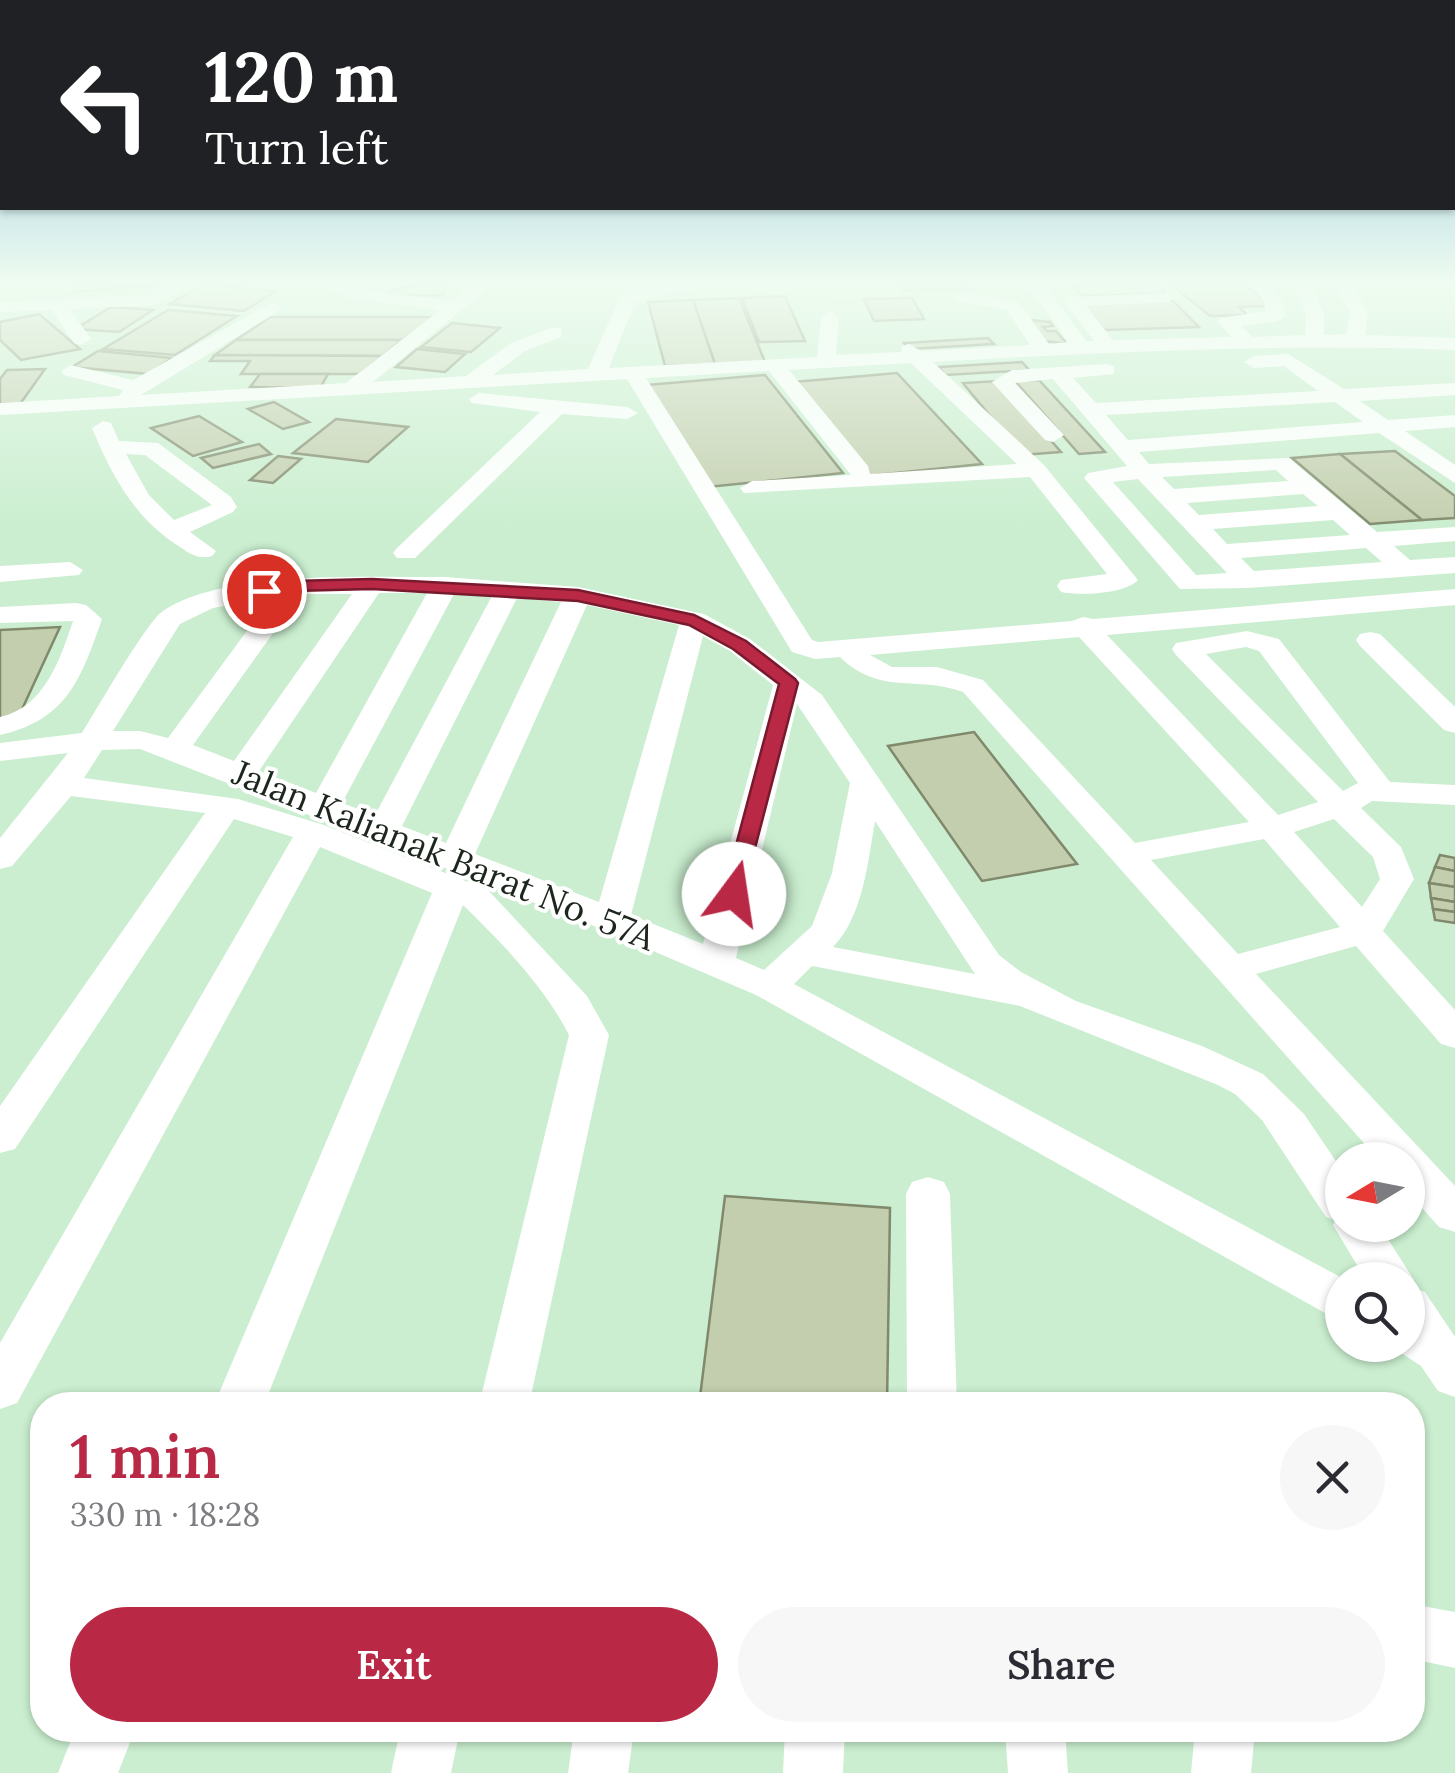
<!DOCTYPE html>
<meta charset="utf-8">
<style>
:root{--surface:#fff;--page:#f7f7f7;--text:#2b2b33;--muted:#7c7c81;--accent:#b92845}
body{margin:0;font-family:Lora,serif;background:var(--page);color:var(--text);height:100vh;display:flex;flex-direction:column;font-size:38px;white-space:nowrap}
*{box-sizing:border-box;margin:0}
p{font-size:32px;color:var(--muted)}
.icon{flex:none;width:55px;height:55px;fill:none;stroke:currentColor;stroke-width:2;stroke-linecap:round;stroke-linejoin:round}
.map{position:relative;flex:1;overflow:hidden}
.panel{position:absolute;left:30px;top:1392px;width:1395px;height:350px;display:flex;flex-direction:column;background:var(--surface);border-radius:40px;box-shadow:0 2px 8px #0004}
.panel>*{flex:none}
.hud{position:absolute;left:0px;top:0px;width:1455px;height:210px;box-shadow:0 2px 8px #0004;background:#202124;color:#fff;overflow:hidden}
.needle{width:65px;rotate:260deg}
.buttons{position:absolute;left:1325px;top:1142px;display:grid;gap:20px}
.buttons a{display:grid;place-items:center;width:100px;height:100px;border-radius:50%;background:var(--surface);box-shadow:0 2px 8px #0004;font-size:50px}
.pin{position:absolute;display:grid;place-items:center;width:85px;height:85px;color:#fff;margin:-42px;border:5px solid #fff;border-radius:50%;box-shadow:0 2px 10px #0007}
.me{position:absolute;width:110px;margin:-55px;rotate:14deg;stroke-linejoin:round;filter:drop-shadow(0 0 8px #0008)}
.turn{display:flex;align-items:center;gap:35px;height:210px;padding:0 40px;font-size:45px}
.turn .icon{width:130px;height:130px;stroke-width:2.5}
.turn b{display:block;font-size:70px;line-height:85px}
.round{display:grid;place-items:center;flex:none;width:105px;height:105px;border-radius:52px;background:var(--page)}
.headline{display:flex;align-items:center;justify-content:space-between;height:170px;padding:0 40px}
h1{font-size:60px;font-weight:600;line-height:75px;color:var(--accent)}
.button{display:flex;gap:20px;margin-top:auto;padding:20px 40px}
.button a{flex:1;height:115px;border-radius:60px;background:var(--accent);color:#fff;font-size:40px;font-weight:600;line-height:115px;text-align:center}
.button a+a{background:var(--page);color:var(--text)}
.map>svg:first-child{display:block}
</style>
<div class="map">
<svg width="1455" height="1773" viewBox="0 0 1455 1773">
<rect width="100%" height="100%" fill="#dbf8df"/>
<path fill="#caeecf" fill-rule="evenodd" d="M0,285h754l7,9 131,7 -6,-16h569v1488h-1455zM1342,1160h66v65h-66zM1342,1280h66v65h-66zM42,1405h1370v325h-1370z"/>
<g fill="#c3ceae" stroke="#80896b" stroke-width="2.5">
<polygon points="76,285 162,285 72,292"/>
<polygon points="202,285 215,285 276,291 244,311 170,304"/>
<polygon points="417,285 445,285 443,295 390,296 393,289"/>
<polygon points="901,285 970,285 972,289 903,290"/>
<polygon points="1073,285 1158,285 1166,294 1082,296"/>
<polygon points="1172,285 1246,285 1271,306 1239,307 1247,315 1210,316"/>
<polygon points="785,296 805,341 759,342 742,298"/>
<polygon points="739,298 765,362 715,364 693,300"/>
<polygon points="912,298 924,319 874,321 864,299"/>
<polygon points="693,300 715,364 665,366 648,302"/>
<polygon points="1172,300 1199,327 1103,330 1079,303"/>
<polygon points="111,307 153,310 119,332 75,329"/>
<polygon points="168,310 237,316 175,355 103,349"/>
<polygon points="39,314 80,349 21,360 0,340 0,322"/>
<polygon points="270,317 435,317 402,340 236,340"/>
<polygon points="1030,320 1050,322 1053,326 1043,327 1047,331 1056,331 1067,344 1045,341"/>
<polygon points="452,323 500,328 471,352 421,347"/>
<polygon points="988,338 994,344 909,349 904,343"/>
<polygon points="236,340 402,340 382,356 215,355"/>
<polygon points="417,349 465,354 445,372 396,367"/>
<polygon points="98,351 172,358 148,374 72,367"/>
<polygon points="215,355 382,356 360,374 241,374 250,361 210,361"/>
<polygon points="1022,362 1029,370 945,375 939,367"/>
<polygon points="45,369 20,404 0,404 0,379 7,370"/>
<polygon points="897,373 982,464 866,476 793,382"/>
<polygon points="260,374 328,374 320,388 250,387"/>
<polygon points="765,375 843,473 708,487 646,385"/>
<polygon points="1039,380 1105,452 1079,454 1015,381"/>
<polygon points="999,381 1061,452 1022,455 963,383"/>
<polygon points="274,402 309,422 283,429 248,409"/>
<polygon points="199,416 242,442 193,456 151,428"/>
<polygon points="336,419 408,427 368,462 293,453"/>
<polygon points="259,444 271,454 213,468 201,458"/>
<polygon points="1395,451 1455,496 1455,518 1422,520 1340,454"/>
<polygon points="1340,454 1422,520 1370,524 1292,458"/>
<polygon points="278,456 301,459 273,483 250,480"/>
<polygon points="60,627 18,718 0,719 0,630"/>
<polygon points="974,732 1077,864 982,881 888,746"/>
<polygon points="1440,855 1455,858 1455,871 1435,867"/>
<polygon points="1435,867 1455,871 1455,887 1429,883"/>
<polygon points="1429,883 1455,887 1455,902 1431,898"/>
<polygon points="1431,898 1455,902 1455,912 1433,909"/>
<polygon points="1433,909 1455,912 1455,923 1435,920"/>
<polygon points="725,1196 890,1208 887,1405 699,1405"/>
</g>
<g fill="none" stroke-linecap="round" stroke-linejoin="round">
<g fill="#fff" fill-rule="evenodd">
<polygon points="170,285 193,285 154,305 70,309 91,339 81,345 74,343 52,310 0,312 0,302 151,295"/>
<path d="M322,285l130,16 20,-16h20l-119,97 93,-6 45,-33 43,-16 7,2v8l-36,14 -32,24 95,-6 33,-74 29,-10h59l-74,17 -26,66 208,-11 4,-40 9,-6 9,6 -3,38 65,-3 1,-6 7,-2 12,7 109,-6 -23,-35 -50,-9 -3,-4 9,-5 56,10 30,42 19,-2 -40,-57h17l41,56h8l-30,-40 3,-4 107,-4 3,4 -9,5 -82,4 27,34 118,-3 -13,-15 2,-4 46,-7 -3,-11 -13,-15h18l12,13 6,17 -9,6 -36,5 12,11 52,-2 1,-21 -12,-29h18l12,29v21l22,-1 4,-21 -16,-28h18l16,28 -3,22 90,3v12c-174,-7 -348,2 -522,12l111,103 94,115c-13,14 -58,16 -77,12l-4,-6 4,-6 46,-6 -77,-97 -286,16 -4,-5 12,-7 99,-6 -82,-104 -123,7 166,262 6,2 254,-21 11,-4 10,2 362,-30v16l-348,30 171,180 40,-13 -142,-147 -4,-6 4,-6 71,-12 32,8 111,143 65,3v20l-83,-4 -11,7 40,39 13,32 -31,52 72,79v38l-14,-4 -85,-98 -100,28 199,212v46l-16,-5 -31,-35v-32h-29l-416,-468c-46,-17 -83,4 -123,-35l-25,2 -23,-7 -165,-273 -627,36v-12l119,-7 4,-6 -59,-15 -3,-4 10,-6 62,15 140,-78 9,5 -3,4 -138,84 205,-12 94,-73 -90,-12zM911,363l106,101 -147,10 -2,-8 -79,-96zM1079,637l170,185 -114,21 -152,-163 -46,-13h-45l-22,-12zM1246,647l13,4 99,132 -15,8 -137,-137zM1334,819l39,38 7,22 -18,28 -68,-75zM1264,839l76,88 -102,27 -87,-94z"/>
<path d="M1288,354l56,35 111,-6v12l-95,6 28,19 67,-5v12l-50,4 50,34v18l-76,-50 -240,19 10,12 140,-6 88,74 78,-5v14l-61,5 16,14 45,-3v16l-207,15 -68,1 -96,-111 4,-5 39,-7 -74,-87 -38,4 49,52 -11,7 -8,-2 -53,-58 20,-12 95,-6 7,2v8l-41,4 23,25 222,-12 -34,-25 -30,2 -10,-6 10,-6zM1335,402l28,20 -235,18 -22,-25zM1276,470l12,11 -114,8 -12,-12zM1138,479l89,94 -31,2 -83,-93zM1303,494l15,12 -119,9 -12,-12zM1333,520l17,15 -123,9 -14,-15zM1366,548l16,14 -128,9 -13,-13z"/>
<polygon points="479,393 627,407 638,413 627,419 562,414 415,558 397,558 393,553 397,548 540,412 472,403 469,399"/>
<path d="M103,421l8,2 8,18 39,2 73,54 6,10 -4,5 -43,20 26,19 -4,5c-15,4 -23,-3 -35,-11 -43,-28 -65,-69 -85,-117zM126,454l19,1 67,50 -38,15 -25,-25z"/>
<polygon points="70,562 83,570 79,575 0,582 0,566"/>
<path d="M445,577l133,10 126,27 46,25 72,56 177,260 22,17 55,29 126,45 61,28 41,40 38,56v55h37l35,55 -3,7 14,5 30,45v60l-17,-6 -17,-25 -32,-21h19v-65h-42l-33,-55 2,-5 -9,-3 -64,-97 -27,-26 -17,-9 -198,-79 -208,-40 -18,18 552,296h-4v39l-17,-6 -569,-318 -157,-67 -459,-179 -38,1 -18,28 154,21 86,26 164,65 99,106 22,39 -80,370h-50l90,-370c-25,-49 -67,-92 -106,-130l-199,500h-50l218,-512 -112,-46 -303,556 -17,6v-66l293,-506 -59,-18 -219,330 -15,4v-47l205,-293 -134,-17 -59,70 -12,3v-31l68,-85 -68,8v-18l82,-10c14,-22 65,-112 81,-122 63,-42 208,-33 282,-34zM379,593h48l-111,200 -57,-22zM301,594h51l-118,167 -41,-16zM454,594l38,2 -117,219 -33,-12zM271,598l-103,140 -28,-7h-27l67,-107 33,-16zM517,598l44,4 -115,241 -44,-17zM587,605l92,20 -80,277 -124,-48zM703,636l27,15 43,34 -70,259 -72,-29zM797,704l53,79 -18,90 -20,53 -48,44 -28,-12zM875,821l98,150 2,3 -142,-27c30,-30 35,-86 42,-126z"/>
<path d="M76,603l10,2 16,14c-21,60 -35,101 -102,116v-18c45,-10 60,-58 73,-96l-73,2v-16z"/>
<polygon points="1370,632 1380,634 1455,707 1455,733 1444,730 1360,646 1356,640 1360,634"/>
<polygon points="928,1177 944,1182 950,1194 957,1405 907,1405 906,1194 912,1182"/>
<polygon points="1412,1604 1455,1612 1455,1668 1412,1659"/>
<polygon points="75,1730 135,1730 118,1773 58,1773"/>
<polygon points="400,1730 460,1730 451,1773 391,1773"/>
<polygon points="574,1730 634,1730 628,1773 568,1773"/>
<polygon points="785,1730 845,1730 843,1773 783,1773"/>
<polygon points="1005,1730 1065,1730 1068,1773 1008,1773"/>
<polygon points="1195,1730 1255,1730 1251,1773 1191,1773"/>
</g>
</g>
<linearGradient id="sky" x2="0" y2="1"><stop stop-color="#79b6d7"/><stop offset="0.53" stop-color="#effcf1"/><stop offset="1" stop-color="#effcf1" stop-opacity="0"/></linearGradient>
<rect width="1455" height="534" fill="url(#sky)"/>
<polygon fill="#b92845" stroke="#781a2d" stroke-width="2.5" points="372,579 578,590 694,615 746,641 795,679 798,683 742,898 726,898 723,894 779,684 733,649 689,625 578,601 372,589 293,591 264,596 256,591 293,581"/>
<g text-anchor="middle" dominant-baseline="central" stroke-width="8" stroke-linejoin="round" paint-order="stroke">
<g font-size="35" fill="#1c261d" stroke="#fff">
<text transform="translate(444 855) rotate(22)">Jalan Kalianak Barat No. 57A</text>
</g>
</g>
</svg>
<div class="buttons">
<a><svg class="needle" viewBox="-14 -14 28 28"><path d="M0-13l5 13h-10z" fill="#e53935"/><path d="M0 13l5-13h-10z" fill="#7c7c81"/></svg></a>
<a><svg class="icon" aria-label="search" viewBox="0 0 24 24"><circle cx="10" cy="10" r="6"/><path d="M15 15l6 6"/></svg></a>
</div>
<div class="pin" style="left:264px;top:591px;background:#d93025"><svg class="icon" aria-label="arrive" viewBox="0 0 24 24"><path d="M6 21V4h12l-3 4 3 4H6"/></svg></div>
<svg class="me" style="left:734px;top:894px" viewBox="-20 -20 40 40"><circle r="19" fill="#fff"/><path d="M0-13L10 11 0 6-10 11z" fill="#b92845"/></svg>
<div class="hud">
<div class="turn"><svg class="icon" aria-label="left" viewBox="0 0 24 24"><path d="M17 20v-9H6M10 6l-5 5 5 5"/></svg><div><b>120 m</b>Turn left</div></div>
</div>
<section class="panel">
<div class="headline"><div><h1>1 min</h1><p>330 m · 18:28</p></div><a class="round"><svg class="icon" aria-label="close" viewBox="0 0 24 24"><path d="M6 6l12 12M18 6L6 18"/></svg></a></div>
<div class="button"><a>Exit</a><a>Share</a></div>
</section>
</div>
